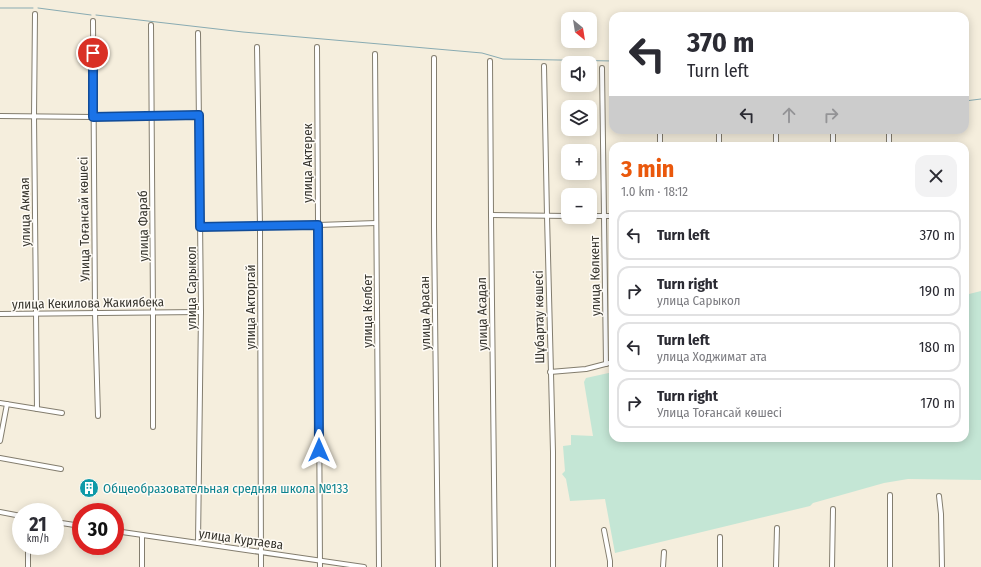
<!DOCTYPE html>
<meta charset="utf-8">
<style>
:root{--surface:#fff;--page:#f2f2f3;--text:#2b2b33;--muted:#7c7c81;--line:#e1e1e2;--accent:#ea580c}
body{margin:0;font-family:"Fira Sans Condensed",sans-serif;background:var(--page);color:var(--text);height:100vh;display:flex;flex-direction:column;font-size:15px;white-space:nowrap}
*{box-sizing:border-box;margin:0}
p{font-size:13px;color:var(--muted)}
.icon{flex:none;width:22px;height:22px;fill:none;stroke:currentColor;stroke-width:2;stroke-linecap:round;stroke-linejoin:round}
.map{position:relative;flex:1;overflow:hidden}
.side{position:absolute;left:609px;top:142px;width:360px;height:300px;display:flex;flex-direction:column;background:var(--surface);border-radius:12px;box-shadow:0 2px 10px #0003}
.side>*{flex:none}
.guide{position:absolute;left:609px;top:12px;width:360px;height:122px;border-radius:12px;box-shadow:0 2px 10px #0003;background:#fff;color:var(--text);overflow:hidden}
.needle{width:26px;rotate:150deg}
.buttons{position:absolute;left:561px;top:12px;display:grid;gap:8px}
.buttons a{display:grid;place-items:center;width:36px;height:36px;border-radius:8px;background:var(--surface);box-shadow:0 2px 10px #0003;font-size:20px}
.speed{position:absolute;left:12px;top:503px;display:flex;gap:8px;font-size:20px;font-weight:700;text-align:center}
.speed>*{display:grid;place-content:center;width:52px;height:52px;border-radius:50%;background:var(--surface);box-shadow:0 2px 10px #0003;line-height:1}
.speed small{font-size:10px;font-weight:400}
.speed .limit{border:6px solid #d22;background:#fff;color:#111}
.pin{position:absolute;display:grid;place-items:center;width:34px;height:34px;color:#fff;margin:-17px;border:2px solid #fff;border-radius:50%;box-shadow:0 1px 4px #0007}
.me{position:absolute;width:44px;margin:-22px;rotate:0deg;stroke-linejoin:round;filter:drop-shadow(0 0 3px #0008)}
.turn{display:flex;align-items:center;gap:14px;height:84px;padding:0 12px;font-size:18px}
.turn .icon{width:52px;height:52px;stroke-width:2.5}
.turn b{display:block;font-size:28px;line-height:34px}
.lanes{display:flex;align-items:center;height:38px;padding:0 12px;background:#0003;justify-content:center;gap:20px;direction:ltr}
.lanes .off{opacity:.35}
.round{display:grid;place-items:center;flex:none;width:42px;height:42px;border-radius:12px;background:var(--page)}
.overview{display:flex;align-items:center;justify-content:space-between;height:68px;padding:0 12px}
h1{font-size:24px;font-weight:700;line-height:30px;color:var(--accent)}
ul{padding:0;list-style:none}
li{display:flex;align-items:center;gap:12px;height:50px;margin:0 8px 6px;padding:0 4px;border:2px solid var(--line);border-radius:12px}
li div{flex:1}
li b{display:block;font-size:15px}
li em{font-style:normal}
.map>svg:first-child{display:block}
</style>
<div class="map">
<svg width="981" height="567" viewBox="0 0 981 567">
<rect width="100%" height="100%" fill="#f5eedd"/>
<polygon fill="#c4e6d5" points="981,291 981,480 908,479 884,483 813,503 810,506 615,553 605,499 570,501 566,479 562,474 565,471 563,446 571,445 571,435 593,436 584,382 586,378 613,372 613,438 965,438 965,295"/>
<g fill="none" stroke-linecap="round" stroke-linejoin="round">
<g stroke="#89abb2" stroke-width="1">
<polyline points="0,8 33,8"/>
<polyline points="38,8 91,15"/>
<polyline points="96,15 243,32 482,53 503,59 613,61"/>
<polyline points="965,101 981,99"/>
</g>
<g stroke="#837d6e" stroke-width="6">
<g id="street">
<polyline points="35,14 34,116 37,409"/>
<polyline points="93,21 95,313 98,416"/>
<polyline points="151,25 153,312 153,427"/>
<polyline points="198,33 201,312 198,543"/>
<polyline points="257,47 260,227 261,567"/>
<polyline points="317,47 320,567"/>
<polyline points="375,54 379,567"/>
<polyline points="434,58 434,227 438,567"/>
<polyline points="490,61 491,215 495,567"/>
<polyline points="544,66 547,216 553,452 553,567"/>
<polyline points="602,68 606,364"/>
<polyline points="0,116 93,117 199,115"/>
<polyline points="660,130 660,146"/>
<polyline points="719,130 719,146"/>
<polyline points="833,130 833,146"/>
<polyline points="776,146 776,130"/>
<polyline points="889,146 889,130"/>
<polyline points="491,215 568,216"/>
<polyline points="590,216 613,216"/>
<polyline points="200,227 260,227 376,223"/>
<polyline points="0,314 201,312"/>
<polyline points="550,372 586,369 613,362"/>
<polyline points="0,403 62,413"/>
<polyline points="0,441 7,404"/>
<polyline points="0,458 61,469"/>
<polyline points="939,496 941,514 942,567"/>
<polyline points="0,512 21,516"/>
<polyline points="55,522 81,526"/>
<polyline points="604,530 610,561 610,567"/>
<polyline points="115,531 364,567"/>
<polyline points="142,535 142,567"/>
<polyline points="720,537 720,567"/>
<polyline points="28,567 28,546"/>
<polyline points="663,567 664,552"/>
<polyline points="776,567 777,528"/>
<polyline points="832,567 833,509"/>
<polyline points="890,567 890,495"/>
</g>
</g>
<use href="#street" stroke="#fff" stroke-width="4"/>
</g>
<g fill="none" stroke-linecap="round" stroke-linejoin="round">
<g stroke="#114b97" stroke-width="10">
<polyline id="route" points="93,53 93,117 199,115 200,227 318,225 319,450"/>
</g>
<use href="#route" stroke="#1a73e8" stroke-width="7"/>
</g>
<defs>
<g id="building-disc" transform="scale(1)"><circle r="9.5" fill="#0f9aa8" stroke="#fefbf5"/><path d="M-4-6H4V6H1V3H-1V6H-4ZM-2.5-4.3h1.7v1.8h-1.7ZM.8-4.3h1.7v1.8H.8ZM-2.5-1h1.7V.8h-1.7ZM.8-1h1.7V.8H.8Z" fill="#fff"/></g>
</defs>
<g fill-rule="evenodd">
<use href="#building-disc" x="89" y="488"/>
</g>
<g text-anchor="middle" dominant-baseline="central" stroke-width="3" stroke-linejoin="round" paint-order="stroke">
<g font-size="13" fill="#36342d" stroke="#fefbf5">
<text transform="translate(307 163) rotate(-90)">улица Актерек</text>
<text transform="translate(25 212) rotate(-91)">улица Акмая</text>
<text transform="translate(84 219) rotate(-91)">Улица Тоғансай көшесі</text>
<text transform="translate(143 226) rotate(-91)">улица Фараб</text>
<text transform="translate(595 276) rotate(-91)">улица Көлкент</text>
<text transform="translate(191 288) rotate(-90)">улица Сарыкол</text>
<text transform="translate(88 303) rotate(-1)">улица Кекилова Жакиябека</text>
<text transform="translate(250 307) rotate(-90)">улица Акторгай</text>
<text transform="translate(367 311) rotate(-90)">улица Келбет</text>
<text transform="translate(425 313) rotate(-91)">улица Арасан</text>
<text transform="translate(482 314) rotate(-91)">улица Асадал</text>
<text transform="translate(539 317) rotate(-91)">Шұбартау көшесі</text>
<text transform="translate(241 539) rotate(8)">улица Куртаева</text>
</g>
<g font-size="13" fill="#0d838f" stroke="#fefbf5" text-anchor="start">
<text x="103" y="488">Общеобразовательная средняя школа №133</text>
</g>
</g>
</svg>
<div class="buttons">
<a><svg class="needle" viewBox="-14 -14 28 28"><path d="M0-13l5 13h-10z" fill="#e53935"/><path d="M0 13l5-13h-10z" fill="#7c7c81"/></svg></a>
<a><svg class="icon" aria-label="sound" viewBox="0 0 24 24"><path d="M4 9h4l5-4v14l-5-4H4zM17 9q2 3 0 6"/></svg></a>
<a><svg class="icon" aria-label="layers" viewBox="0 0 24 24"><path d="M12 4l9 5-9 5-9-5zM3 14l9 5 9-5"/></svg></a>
<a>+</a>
<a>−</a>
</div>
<div class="speed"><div>21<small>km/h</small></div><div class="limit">30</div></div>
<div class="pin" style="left:93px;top:53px;background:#d93025"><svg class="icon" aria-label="arrive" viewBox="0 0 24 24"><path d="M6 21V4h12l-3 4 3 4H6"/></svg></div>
<svg class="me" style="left:319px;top:450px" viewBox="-20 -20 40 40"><path d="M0-17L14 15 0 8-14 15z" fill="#1a73e8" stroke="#fff" stroke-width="4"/></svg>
<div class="guide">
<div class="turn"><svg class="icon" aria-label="left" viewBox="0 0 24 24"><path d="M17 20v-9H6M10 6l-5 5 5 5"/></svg><div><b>370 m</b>Turn left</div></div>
<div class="lanes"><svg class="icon" aria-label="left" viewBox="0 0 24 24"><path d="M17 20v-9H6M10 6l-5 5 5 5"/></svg><svg class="icon off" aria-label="ahead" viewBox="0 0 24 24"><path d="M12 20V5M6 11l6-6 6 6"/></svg><svg class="icon off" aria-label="right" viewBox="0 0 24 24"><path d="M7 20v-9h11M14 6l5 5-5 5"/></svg></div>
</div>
<section class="side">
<div class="overview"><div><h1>3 min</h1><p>1.0 km · 18:12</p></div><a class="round"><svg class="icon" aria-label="close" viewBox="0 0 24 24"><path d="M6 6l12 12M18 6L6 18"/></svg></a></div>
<ul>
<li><svg class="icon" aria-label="left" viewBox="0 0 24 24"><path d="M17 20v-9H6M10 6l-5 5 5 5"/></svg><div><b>Turn left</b></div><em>370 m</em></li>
<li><svg class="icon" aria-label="right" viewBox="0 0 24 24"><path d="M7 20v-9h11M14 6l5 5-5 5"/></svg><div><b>Turn right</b><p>улица Сарыкол</p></div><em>190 m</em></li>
<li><svg class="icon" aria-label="left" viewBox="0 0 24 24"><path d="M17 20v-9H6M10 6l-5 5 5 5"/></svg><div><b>Turn left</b><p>улица Ходжимат ата</p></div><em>180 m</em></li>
<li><svg class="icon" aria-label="right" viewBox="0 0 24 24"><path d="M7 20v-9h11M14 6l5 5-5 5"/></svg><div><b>Turn right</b><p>Улица Тоғансай көшесі</p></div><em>170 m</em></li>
</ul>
</section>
</div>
